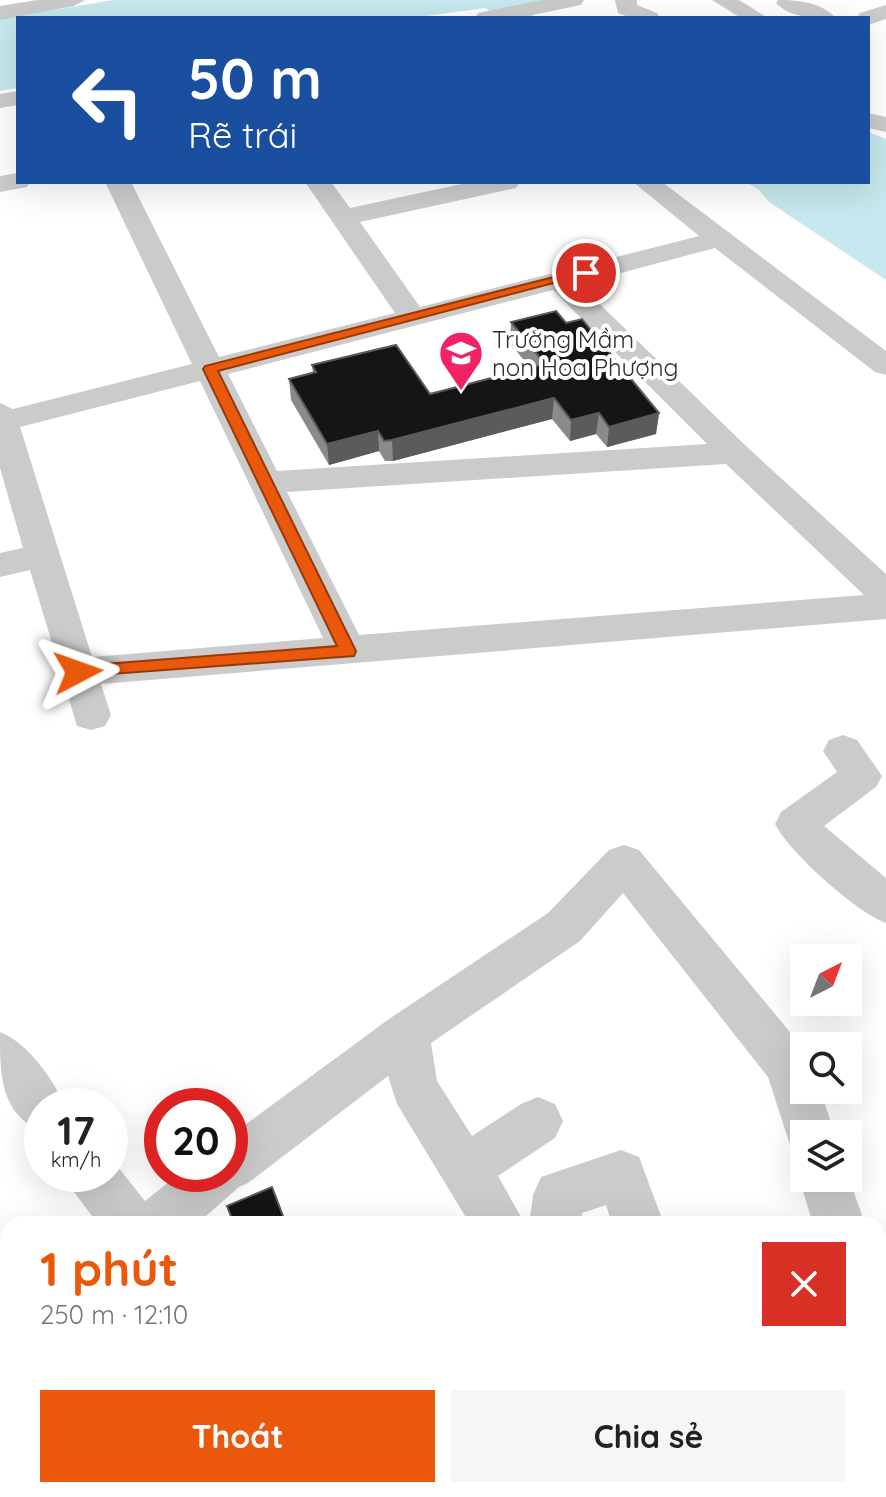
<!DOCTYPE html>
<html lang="vi">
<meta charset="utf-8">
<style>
:root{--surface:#fff;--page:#f6f6f6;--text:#222;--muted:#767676;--accent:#ea580c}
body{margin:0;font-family:Quicksand,sans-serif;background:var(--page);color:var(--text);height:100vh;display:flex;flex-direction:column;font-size:30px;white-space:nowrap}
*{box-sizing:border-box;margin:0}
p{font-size:26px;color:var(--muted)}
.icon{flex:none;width:44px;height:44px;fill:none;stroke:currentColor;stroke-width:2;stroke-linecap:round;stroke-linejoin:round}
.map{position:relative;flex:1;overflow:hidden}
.drawer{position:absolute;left:0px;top:1216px;width:886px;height:282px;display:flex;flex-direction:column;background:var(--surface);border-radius:24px 24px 0 0;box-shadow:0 8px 32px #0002}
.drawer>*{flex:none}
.top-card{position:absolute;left:16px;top:16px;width:854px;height:168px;border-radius:0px;box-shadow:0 8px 32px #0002;background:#1a4fa0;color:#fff;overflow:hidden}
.needle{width:52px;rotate:42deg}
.buttons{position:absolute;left:790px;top:944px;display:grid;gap:16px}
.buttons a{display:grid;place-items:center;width:72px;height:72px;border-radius:0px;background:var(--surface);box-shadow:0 8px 32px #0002;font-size:40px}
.speed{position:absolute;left:24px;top:1088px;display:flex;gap:16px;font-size:40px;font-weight:700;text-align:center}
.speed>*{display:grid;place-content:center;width:104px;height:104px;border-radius:50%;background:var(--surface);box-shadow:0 8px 32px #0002;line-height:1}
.speed small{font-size:20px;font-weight:400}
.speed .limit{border:12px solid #d22;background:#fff;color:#111}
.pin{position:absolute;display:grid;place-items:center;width:68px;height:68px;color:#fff;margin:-34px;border:4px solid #fff;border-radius:50%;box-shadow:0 2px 8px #0007}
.me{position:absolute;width:88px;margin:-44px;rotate:86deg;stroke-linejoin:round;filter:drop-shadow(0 0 6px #0008)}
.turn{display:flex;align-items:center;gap:28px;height:168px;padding:0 40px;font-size:36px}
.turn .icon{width:104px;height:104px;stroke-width:2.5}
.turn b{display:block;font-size:56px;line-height:68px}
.round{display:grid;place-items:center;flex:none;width:84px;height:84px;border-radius:0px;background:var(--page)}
.head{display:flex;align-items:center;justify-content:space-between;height:136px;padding:0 40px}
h1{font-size:48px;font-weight:800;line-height:60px;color:var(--accent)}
.action{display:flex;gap:16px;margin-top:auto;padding:16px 40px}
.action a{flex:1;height:92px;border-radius:0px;background:var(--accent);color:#fff;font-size:32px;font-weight:800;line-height:92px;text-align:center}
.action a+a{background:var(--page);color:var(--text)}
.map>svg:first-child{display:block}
</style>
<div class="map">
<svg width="886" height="1497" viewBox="0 0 886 1497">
<rect width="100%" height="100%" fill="#fff"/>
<g fill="#c5e9ee">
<polygon points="113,0 547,0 522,6 536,18 502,18 485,8 412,18 18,18 18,88 0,91 0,19"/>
<polygon points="868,132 886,139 886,280 769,202 758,189 745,182 868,182"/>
<polygon points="886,1416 886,1497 577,1497 602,1490 878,1490 878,1418"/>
</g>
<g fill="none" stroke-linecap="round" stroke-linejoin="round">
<g fill="#cbcbcb" fill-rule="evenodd">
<polygon points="37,0 85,0 74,6 0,20 0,6"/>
<polygon points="542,0 584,0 581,5 518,18 475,18 478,13"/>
<polygon points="615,0 637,0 637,5 657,13 660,18 631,18 618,13"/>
<polygon points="712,0 739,0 768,18 741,18"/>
<path d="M778,0c20,0 43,2 58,18 -20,0 -45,1 -60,-15z"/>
<polygon points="886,5 886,19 868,25 868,18 857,18 860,13"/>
<polygon points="18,91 18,105 0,108 0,94"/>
<polygon points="868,113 886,117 886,132 868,128"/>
<polygon points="18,173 18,182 30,182 27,187 0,192 0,176"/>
<path d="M105,182h26l88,175 176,-44 -90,-131h26l19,26 121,-26h49l-4,6 -156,34 60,85 279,-71 -66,-54h29l224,169v24l-11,-3 -160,-124 -136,36 167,162 140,128v45l-785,65 10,31 -6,11 -14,4 -14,-4 -47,-156 -30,7v-24l23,-5 -23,-80v-65l13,6 179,-45zM553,290l154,154 -430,27 -49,-97zM200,381l123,257 -231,19 -72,-230zM726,464l138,131 -505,40 -72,-143z"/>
<path d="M843,735l14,5 25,36 -6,11 -52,39 62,52v45c-30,-11 -96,-70 -111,-99l6,-12 56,-40 -14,-21 6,-11z"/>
<polygon points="624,845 639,850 804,1049 804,1090 820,1090 835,1134 804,1134 804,1155 792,1151 768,1077 623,893 580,941 431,1043 437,1081 472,1136 521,1104 538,1097 555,1104 563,1121 555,1138 498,1176 525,1224 470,1224 397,1104 388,1076 248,1183 239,1187 197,1224 98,1224 74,1192 67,1174 110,1174 110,1157 145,1201 179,1174 230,1174 230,1136 389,1019 548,913 609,850"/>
<path d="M0,1032c28,11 53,47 65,74h-23v26c-42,-19 -42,-56 -42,-100z"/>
<polygon points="621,1150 639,1157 664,1224 612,1224 606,1205 582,1213 581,1224 529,1224 533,1195 541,1177"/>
<polygon points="804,1165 804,1178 848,1178 848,1175 865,1224 813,1224 799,1178"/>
<polygon points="8,1318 8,1375 0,1378 0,1321"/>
<polygon points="878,1320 886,1323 886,1400 878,1396"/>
<polygon points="362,1490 444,1490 441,1497 359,1497"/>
</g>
</g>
<polygon fill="#8a8a8a" points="511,322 566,323 659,413 656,434 607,447 596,434 570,441 552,419 393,461 385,461 379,451 329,465 291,400 289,379 313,373 312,365 430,394 530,368 510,343"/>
<g fill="#5b5b5b">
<polygon points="554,398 552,419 393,461 392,440"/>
<polygon points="599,413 596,434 570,441 571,420"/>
<polygon points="659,413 656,434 607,447 609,427"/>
<polygon points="378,431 379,451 329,465 327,444"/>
</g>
<g fill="#151515" stroke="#5b5b5b" stroke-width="2">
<polygon points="556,311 566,323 582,319 659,413 609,427 599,413 571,420 554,398 392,440 384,441 378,431 327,444 289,379 316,372 312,365 396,345 430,394 545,364 511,322"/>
<polygon points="272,1187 286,1224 234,1224 227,1206"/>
</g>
<polygon fill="#ea580c" stroke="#983908" stroke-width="2" points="581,270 592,273 218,371 356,651 354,656 71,677 69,672 78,666 337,646 203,369 205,366"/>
<defs>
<g id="school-pin" transform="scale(2.3)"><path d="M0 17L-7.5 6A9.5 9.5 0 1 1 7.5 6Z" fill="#f32265" stroke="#fff"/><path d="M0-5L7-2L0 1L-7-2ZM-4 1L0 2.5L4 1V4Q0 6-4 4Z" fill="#fff"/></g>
</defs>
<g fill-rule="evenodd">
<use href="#school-pin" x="461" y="353"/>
</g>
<g text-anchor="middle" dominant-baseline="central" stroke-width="8" stroke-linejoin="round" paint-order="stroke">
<g font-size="24" fill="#2e2e2e" stroke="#fff" text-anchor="start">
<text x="492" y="339">Trường Mầm<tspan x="492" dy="28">non Hoa Phượng</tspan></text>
</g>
</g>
</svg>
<div class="buttons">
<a><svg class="needle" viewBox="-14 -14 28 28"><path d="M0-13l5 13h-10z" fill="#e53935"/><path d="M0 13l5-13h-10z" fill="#767676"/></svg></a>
<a><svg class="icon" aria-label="search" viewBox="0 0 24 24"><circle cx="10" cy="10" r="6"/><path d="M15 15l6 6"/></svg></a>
<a><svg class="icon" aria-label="layers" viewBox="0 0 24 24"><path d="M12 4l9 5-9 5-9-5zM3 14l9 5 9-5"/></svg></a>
</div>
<div class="speed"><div>17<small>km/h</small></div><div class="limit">20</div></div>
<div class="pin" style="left:586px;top:273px;background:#d93025"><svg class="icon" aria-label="arrive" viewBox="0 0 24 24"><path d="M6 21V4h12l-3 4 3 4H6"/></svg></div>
<svg class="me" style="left:78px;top:672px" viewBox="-20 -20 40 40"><path d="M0-17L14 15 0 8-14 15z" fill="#ea580c" stroke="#fff" stroke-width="4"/></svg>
<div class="top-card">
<div class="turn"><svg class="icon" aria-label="left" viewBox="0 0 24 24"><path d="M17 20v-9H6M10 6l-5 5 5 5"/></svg><div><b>50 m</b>Rẽ trái</div></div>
</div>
<section class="drawer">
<div class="head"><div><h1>1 phút</h1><p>250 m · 12:10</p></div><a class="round" style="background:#d93025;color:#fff"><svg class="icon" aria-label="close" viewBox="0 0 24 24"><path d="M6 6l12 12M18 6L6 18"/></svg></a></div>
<div class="action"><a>Thoát</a><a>Chia sẻ</a></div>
</section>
</div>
